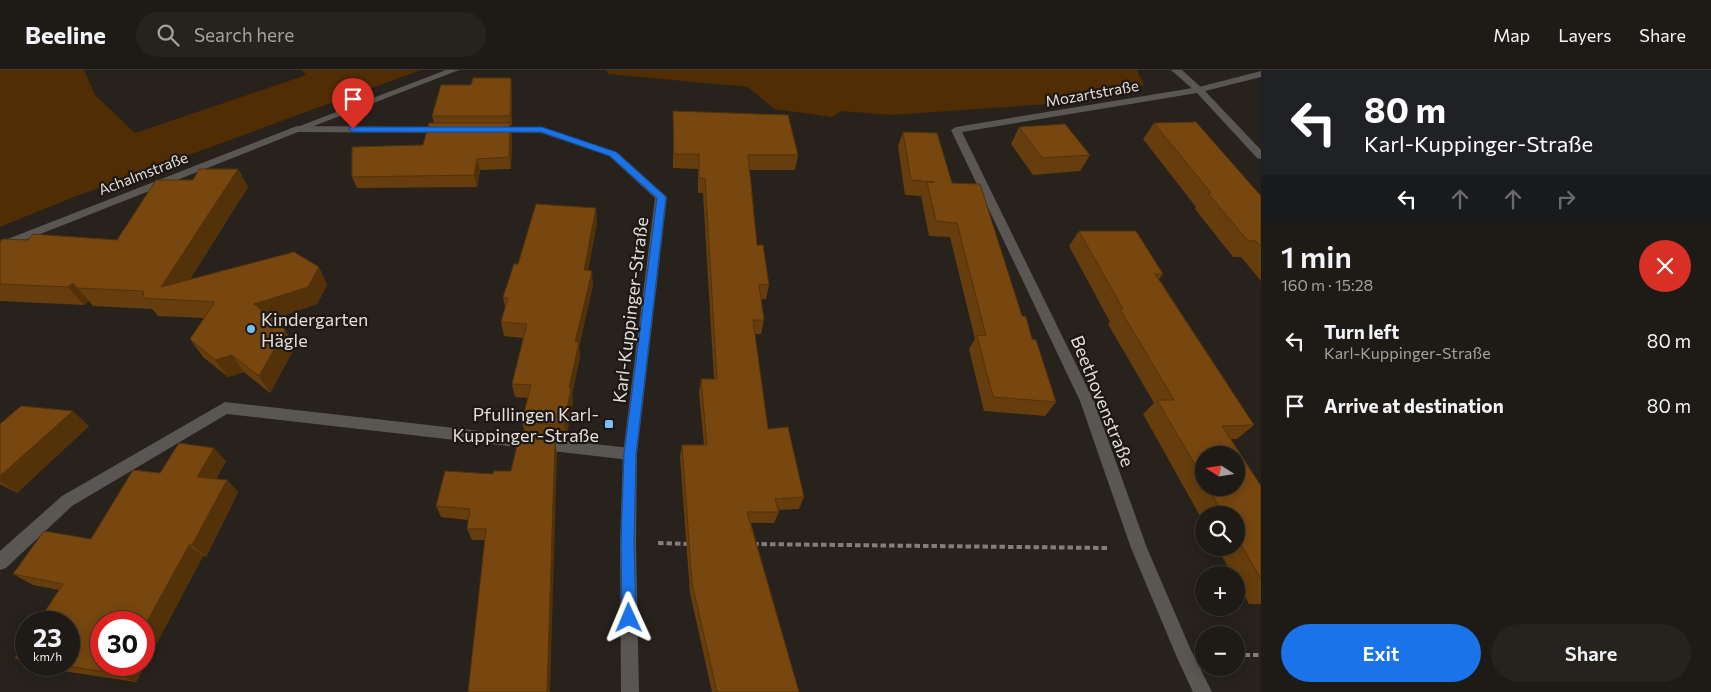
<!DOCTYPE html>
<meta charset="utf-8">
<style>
:root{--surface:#1e1a15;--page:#26231e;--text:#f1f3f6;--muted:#a1a1a0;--line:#3c3834;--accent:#1a73e8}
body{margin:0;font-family:Commissioner,sans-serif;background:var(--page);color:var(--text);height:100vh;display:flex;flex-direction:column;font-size:19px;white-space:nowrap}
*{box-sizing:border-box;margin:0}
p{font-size:16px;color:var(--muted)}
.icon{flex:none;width:28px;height:28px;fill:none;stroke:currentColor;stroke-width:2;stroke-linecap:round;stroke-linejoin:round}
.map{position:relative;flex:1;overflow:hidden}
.drawer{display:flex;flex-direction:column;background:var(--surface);width:450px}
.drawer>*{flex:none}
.top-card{background:#202124;color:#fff;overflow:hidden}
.needle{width:32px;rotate:282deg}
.fabs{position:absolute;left:1195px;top:376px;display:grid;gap:10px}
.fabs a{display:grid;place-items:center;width:50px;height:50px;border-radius:50%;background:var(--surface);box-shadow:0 2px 12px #0003,0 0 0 1px var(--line);font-size:25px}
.speed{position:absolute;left:15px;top:541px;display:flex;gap:10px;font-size:25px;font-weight:700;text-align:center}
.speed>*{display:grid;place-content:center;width:65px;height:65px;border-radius:50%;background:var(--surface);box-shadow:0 2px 12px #0003,0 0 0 1px var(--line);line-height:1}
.speed small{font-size:12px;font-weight:400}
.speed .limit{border:8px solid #d22;background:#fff;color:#111}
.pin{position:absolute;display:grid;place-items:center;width:42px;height:42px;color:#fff;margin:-51px -21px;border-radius:50% 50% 50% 0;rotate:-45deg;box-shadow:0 0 5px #0007}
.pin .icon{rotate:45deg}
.me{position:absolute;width:55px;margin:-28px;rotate:359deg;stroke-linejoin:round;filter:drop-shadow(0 0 4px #0008)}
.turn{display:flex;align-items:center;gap:18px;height:105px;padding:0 20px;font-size:22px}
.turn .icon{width:65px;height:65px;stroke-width:2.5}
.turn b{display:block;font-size:35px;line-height:42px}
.lanes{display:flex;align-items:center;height:48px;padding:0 20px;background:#0003;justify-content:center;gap:25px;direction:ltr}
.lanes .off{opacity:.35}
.round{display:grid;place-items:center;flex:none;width:52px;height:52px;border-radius:26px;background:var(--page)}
.summary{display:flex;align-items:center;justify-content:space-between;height:85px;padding:0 20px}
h1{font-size:30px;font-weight:600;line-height:38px}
.action{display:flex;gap:10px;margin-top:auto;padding:10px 20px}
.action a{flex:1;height:58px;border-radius:30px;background:var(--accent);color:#fff;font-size:20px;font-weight:600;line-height:58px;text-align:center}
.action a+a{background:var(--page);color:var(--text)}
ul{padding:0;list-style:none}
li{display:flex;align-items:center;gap:15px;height:65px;padding:0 20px}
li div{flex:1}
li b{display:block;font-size:19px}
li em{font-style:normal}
header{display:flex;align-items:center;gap:30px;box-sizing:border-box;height:70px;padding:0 25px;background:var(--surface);border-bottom:1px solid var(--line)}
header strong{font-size:24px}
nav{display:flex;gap:28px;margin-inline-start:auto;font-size:18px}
.search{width:350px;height:45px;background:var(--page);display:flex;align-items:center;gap:12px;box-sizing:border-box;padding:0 18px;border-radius:28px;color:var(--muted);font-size:19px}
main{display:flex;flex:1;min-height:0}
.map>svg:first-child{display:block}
</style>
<header>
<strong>Beeline</strong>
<div class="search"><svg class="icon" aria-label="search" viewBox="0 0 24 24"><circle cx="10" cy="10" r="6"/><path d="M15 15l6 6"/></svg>Search here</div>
<nav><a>Map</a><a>Layers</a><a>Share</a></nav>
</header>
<main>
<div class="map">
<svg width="1261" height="622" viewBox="0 0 1261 622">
<rect width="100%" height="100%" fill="#28221c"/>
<g fill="#502d03">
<polygon points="0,0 84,0 95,25 135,63 306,5 301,0 421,0 74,127 0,157"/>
<polygon points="606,0 1137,0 1144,15 1064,33 891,45 841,41 832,47 774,39 748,17 608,4"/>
</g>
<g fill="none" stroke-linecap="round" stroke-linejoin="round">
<g stroke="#837e79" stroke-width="4" stroke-dasharray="5.5 3" stroke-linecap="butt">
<polyline points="658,473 690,474"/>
<polyline points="753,474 1107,478"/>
<polyline points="1236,585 1261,585"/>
</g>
<g fill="#595653" fill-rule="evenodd">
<polygon points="446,0 459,0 301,61 293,61 292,59"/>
<polygon points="1171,0 1182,0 1204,20 1202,22 1196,22"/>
<polygon points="225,332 630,378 635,379 637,384 635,389 630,390 227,344 72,436 6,498 0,500 0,481 62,426"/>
</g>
<g fill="#595653" fill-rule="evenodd">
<polygon points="1261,1 1261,7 1205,21 1261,80 1261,89 1257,88 1197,23 962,62 1094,331 1147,478 1190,578 1212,622 1193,622 1178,590 1131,478 1080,331 951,60 956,57 1199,17"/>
<polygon points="297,56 445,57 450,60 445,63 298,62 0,180 0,172"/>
<polygon points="492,57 542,57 617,82 667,127 637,384 636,473 639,622 621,622 620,473 623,384 655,128 609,86 541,63 488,62 488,58"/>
</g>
</g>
<g fill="#663d0d" fill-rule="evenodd">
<polygon points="512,17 512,55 510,55 512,65 511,99 480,100 477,117 357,118 352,107 423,75 434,53 432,46"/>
<polygon points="673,41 798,85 795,100 750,100 757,175 769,215 766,229 761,229 764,250 761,264 755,264 768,359 804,427 799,439 778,440 779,442 774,453 751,453 799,622 712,622 690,523 680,387 682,375 704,375 699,323 701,309 714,309 703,123 698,123 698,99 673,98"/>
<polygon points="1154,53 1261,126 1261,211 1241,187 1233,187 1195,139 1196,137 1143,69"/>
<polygon points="1019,57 1090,85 1080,101 1033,105 1011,74"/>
<polygon points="903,62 952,113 1022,246 1032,269 1056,332 1045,346 984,341 969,279 975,269 950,167 929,166 921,126 905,125 898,76"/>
<polygon points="238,99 248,117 190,209 319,197 327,215 317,234 273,249 285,260 295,277 270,323 244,302 228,307 203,287 190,269 204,248 158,246 152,239 93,236 89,231 84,235 0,231 0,172 28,170 117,170 193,110"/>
<polygon points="597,153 588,200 593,215 579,277 580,287 572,324 573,332 566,367 558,366 557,368 525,364 522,351 528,328 515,327 512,314 523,268 504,266 501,252 505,237 503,227 518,194"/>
<path d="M1079,161l84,43 -4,5 95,146 -17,14h-6l30,47v118h-12l-13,-23v-6h-3l-16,-27h19v-33h-32v8l-61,-109 11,-11 -46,-79 2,-2 -41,-76zM1204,385l32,33h-32z"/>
<polygon points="0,354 89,356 17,423 0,414"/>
<polygon points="557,384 485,470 472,470 467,459 468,450 441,447 436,436 493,404 511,401"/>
<polygon points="226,391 216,409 227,410 238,422 206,487 203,486 136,612 36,597 32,595 69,595 59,520 33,515 13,504 91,469 160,403"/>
<polygon points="26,570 26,593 15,588"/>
</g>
<g fill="#53320a">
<polygon points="511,8 512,17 512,55 510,46"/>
<polygon points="510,53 512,65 511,99 509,87"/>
<polygon points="477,89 480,100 477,117 474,105"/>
<polygon points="238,99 248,117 177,230 161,217"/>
<polygon points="596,138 597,153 585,215 584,200"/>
<polygon points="319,197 327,215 317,234 265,252 254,234"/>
<polygon points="592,201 593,215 579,277 580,287 572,324 573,332 566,367 564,354 575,272"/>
<polygon points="73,213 89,231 84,235 68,217"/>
<polygon points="285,260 295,277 270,323 259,306"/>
<polygon points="232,285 244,302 228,307 215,290"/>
<polygon points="73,341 89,356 17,423 0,411 0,406"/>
<polygon points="555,371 557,384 550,622 547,622"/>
<polygon points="214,378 226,391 210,419 197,407"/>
<polygon points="227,410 238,422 206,487 192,475"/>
<polygon points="189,475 203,486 136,612 118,604 123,595 144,595 144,557"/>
</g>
<g fill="#77470f" stroke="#53320a">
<polygon points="473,8 511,8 510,46 432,46 441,15 471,15"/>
<polygon points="673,41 788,45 798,85 748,85 757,175 763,175 769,215 759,214 764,250 753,250 768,359 788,357 804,427 775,429 779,442 747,442 799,622 717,622 692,513 682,375 707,375 701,309 717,309 705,108 699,108 699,84 674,84"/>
<polygon points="1196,52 1261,126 1261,176 1256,171 1248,171 1208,123 1211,123 1154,53"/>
<polygon points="429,53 510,53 509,87 477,89 474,105 352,107 352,77 423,75"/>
<polygon points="1065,54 1090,85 1042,88 1019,57"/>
<polygon points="903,62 937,63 952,113 980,114 1022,246 1026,247 1032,269 1036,270 1056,332 993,327 977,265 986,266 957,153 936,151 927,112 935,112 911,110"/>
<polygon points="199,99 238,99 161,217 294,182 319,197 308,217 254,234 285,260 259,306 232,285 215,290 190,269 215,232 144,228 143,221 77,218 73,213 68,217 0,214 0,172 2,169 28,170 33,164 117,170 156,110 193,110"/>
<polygon points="536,134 596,138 584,200 592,201 575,272 579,272 569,318 571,318 564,354 556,353 555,355 522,351 531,315 512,314 527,254 501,252 508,228 503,227 514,194 518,194"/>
<polygon points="1079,161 1136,161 1163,204 1155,204 1254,355 1222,356 1261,416 1261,509 1236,466 1236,445 1224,445 1208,418 1236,418 1236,385 1204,385 1204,410 1157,330 1174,330 1120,239 1123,239"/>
<polygon points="21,336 73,341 0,406 0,354"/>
<polygon points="519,367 555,371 547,622 468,622 486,459 467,459 470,439 436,436 445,401 493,404 494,401 511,401"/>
<polygon points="179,373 214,378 197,407 227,410 192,475 189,475 144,557 144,552 101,552 101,595 123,595 118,604 61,595 69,595 69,552 38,552 63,514 13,504 44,461 91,469 133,400 160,403"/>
<polygon points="26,570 26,590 15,588"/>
</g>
<polygon fill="#1a73e8" stroke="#114b97" points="350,57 542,57 616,82 666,127 636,384 634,473 636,548 634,553 629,555 624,553 622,548 621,473 624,384 657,128 610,86 541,62 353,62 349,59"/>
<g fill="#78bff7" stroke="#1e1813" stroke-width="2">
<circle cx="251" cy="259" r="5"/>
<rect x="604" y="349" width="10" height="10" rx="2.5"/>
</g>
<g text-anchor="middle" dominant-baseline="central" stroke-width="4.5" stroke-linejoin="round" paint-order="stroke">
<g font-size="15" fill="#e2dedb" stroke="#1e1813">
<text transform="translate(1092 23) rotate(-10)">Mozartstraße</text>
<text transform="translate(143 103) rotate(-21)">Achalmstraße</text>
</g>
<g font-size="18" fill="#e2dedb" stroke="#1e1813">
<text transform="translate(630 240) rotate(-83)">Karl-Kuppinger-Straße</text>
<text transform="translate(1103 331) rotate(68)">Beethovenstraße</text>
</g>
<g font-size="18" fill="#e2dedb" stroke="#1e1813" text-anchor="start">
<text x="261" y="249">Kindergarten<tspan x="261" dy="21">Hägle</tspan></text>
<text x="599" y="344" text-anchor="end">Pfullingen Karl-<tspan x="599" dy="21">Kuppinger-Straße</tspan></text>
</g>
</g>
</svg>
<div class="fabs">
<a><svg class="needle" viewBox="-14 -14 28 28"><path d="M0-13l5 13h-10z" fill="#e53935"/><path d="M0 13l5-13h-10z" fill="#a1a1a0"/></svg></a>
<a><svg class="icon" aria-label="search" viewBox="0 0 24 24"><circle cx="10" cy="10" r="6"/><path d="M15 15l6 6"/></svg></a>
<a>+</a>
<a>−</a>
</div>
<div class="speed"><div>23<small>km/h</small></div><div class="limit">30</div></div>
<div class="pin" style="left:353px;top:59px;background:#d93025"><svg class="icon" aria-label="arrive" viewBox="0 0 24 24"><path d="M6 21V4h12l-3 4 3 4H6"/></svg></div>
<svg class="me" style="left:629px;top:548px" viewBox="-20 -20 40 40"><path d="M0-17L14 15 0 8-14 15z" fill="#1a73e8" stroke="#fff" stroke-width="4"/></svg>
</div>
<section class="drawer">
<div class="top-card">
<div class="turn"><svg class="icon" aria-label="left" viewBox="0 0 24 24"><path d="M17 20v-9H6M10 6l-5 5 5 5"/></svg><div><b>80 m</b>Karl-Kuppinger-Straße</div></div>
<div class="lanes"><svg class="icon" aria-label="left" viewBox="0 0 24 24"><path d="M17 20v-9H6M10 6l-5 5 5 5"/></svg><svg class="icon off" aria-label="ahead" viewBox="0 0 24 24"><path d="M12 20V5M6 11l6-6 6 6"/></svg><svg class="icon off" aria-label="ahead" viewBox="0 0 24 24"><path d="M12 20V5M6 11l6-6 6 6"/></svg><svg class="icon off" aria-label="right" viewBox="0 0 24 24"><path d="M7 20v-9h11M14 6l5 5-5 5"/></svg></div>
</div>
<div class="summary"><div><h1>1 min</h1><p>160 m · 15:28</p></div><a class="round" style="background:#d93025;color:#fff"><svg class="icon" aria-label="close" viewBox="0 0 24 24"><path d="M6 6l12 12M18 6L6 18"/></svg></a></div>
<ul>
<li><svg class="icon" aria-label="left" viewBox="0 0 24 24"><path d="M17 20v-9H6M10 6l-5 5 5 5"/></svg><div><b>Turn left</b><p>Karl-Kuppinger-Straße</p></div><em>80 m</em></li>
<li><svg class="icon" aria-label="arrive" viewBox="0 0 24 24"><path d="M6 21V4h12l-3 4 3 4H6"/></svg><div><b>Arrive at destination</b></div><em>80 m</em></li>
</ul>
<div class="action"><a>Exit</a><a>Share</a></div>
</section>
</main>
